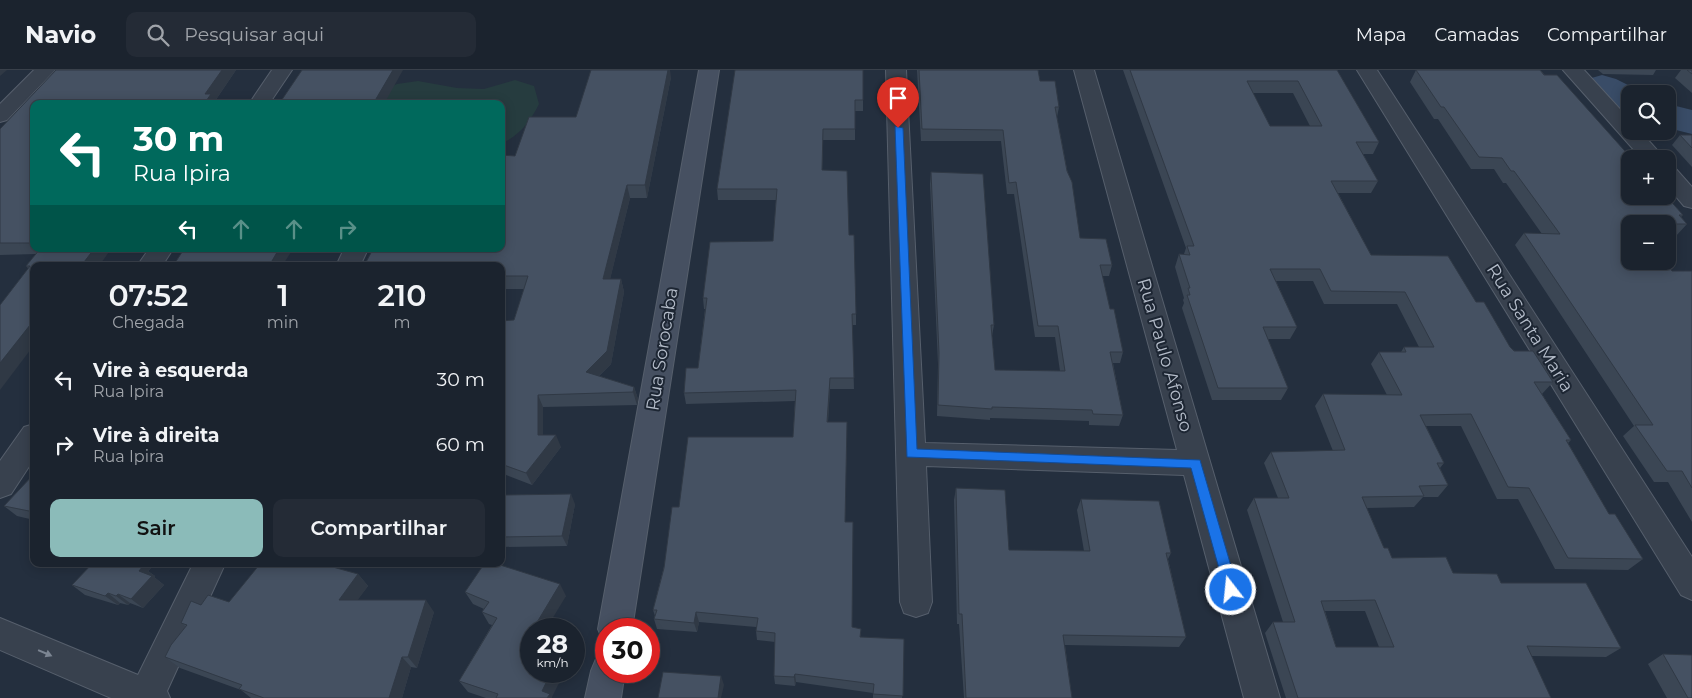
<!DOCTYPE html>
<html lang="pt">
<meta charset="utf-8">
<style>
:root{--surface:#1b232e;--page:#242b36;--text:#f1f3f6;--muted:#a0a4aa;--line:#39404a;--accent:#8bbbb9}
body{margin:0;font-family:Montserrat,sans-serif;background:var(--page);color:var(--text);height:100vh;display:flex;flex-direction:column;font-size:19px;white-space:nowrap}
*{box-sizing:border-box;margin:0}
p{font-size:16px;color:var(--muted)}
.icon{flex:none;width:28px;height:28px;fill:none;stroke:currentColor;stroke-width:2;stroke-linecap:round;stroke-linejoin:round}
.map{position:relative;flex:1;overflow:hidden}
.side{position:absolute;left:30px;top:192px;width:475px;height:305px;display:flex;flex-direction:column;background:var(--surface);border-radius:10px;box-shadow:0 2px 12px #0003,0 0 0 1px var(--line)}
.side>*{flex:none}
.guide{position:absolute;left:30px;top:30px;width:475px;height:152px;border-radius:10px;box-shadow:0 2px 12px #0003,0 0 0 1px var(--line);background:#00695c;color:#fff;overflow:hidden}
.controls{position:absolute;left:1621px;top:15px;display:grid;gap:10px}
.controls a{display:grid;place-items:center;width:55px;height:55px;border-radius:10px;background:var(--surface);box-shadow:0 2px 12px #0003,0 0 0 1px var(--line);font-size:25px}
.speed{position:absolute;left:520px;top:548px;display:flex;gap:10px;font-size:25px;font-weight:700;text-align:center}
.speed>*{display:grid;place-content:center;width:65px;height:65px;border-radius:50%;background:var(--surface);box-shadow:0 2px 12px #0003,0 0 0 1px var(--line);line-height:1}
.speed small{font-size:12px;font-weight:400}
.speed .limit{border:8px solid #d22;background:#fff;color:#111}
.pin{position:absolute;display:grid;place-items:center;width:42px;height:42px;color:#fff;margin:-51px -21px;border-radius:50% 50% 50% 0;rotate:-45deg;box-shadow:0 0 5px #0007}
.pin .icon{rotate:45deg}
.me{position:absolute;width:55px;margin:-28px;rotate:344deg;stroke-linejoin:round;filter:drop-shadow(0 0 4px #0008)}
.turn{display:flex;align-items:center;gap:18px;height:105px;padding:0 20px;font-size:22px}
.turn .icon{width:65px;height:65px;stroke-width:2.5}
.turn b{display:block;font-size:35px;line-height:42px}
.lanes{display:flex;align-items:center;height:48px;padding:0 20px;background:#0003;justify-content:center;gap:25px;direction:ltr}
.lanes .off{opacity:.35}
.eta{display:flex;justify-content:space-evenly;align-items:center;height:85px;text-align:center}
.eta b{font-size:30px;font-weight:600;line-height:35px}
.action{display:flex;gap:10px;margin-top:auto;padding:10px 20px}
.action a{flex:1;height:58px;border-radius:10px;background:var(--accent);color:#111;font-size:20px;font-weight:600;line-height:58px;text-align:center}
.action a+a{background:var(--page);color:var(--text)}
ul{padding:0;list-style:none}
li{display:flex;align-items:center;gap:15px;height:65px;padding:0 20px}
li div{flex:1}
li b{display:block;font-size:19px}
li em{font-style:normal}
header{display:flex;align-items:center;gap:30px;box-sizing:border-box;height:70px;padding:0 25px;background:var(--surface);border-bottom:1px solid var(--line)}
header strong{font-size:24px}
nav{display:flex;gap:28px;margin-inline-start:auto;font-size:18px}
.search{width:350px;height:45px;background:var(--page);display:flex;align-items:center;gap:12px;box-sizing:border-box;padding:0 18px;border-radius:10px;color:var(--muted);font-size:19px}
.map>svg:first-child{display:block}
</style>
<header>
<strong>Navio</strong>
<div class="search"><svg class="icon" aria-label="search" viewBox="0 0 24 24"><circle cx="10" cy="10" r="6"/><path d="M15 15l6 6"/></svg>Pesquisar aqui</div>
<nav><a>Mapa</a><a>Camadas</a><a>Compartilhar</a></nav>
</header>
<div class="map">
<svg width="1692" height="628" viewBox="0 0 1692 628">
<rect width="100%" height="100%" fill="#242f3e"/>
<path fill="#263c3f" d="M515,10l19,6 5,18c-9,18 -19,31 -38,40v-40h-135l2,-7 29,-13 21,-3 39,7 27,1z"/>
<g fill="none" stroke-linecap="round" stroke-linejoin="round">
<g fill="#394c67" fill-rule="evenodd">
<path d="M1602,5l14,4 28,14 -14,1v19c-17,-4 -37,-11 -47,-26l5,-8z"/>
<polygon points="1668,34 1692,40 1692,64 1668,58"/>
</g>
<g stroke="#565f6c" stroke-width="2">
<g id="street">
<polygon points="34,0 55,0 7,50 0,52 0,34"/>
<polygon points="272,0 292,0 269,34 249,34"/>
<polygon points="886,0 906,0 925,373 1177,380 1074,0 1094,0 1280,628 1244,628 1184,405 926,396 932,532 928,543 916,547 904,543 900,532"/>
<polygon points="1357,0 1377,0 1692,487 1692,530 1681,525"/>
<polygon points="1563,0 1584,0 1630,50 1630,61 1640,61 1665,89 1642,89"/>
<polygon points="1668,97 1676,99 1692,117 1692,138 1684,136 1668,117"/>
<polygon points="149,179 173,179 162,196 137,196"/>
<polygon points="344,179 368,179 360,196 336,196"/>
<polygon points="34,354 34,389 11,424 0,428 0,391 24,357"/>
<polygon points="193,494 225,494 167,621 170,628 111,628 0,580 0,548 138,605"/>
</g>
</g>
<g stroke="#565f6c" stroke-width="2">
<g id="secondary">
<polygon points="699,0 719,0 632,559 606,559 606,571 603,570 598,559"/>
<polygon points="606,585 606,601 625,601 621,628 585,628 591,601 596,589"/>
</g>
</g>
<use href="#street" fill="#38414e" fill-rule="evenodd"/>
<use href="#secondary" fill="#465061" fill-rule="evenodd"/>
</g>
<g fill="#3b4654" fill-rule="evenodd">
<polygon points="56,0 236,0 215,31 216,34 34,34 34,179 111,179 29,199 26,196 36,184 0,185 0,59"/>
<polygon points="863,0 863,41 855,41 855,70 823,70 822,100 849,165 856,244 856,255 852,255 854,319 830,319 828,352 845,452 852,557 861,559 860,567 904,569 902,628 873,628 873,623 796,612 795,616 775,614 774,606 775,572 757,570 756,561 756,557 699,552 697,562 657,559 654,549 655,546 653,540 679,437 793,367 795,331 686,334 684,323 698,298 705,239 704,239 703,228 773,171 776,130 718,130 717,119"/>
<polygon points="917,0 1038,0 1040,11 1059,37 1057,47 1080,168 1112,195 1109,206 1102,206 1110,239 1123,282 1120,293 1113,293 1123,345 1119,356 1089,355 1089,351 990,348 990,350 937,346 938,294 930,114 931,102 994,255 992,266 995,300 1060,301 1055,267 1035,267 1014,124 1007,124 1001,71 921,71"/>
<path d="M1123,0h214l42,72 -6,12h-10l15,27 -7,12h-33l33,62 105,47 34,45 43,35 -11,12 29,46 -3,3 41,71 34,45 -15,11 -73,-1 -37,-70h-21l-36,-73h-35l18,37 -4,5 8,17 -10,12h-15l-9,10 -47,1 17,40 8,10 61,15 48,10 120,65 -15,9 -75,-1 20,42h-265l-21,-65 8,-11h10l-36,-112 7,-12h24l-14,-35 7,-11 62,-1 -18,-45 8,-12 64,1 -16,-31 8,-12h22l3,-5h15l-22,-43h-73l-11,-23h-37l21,46 -7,12h-22l20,49 -7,12h-69l-30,-92 2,-5 -1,-3 1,-2 -9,-31 4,-13h5l2,-6zM1253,23h40l17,33h-40zM1325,541h40l14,36h-43z"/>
<polygon points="1416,0 1540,0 1683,145 1681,147 1687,154 1676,166 1668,166 1668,154 1630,154 1672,201 1692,201 1692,452 1668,412 1654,412 1623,366 1634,356 1515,175 1524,163 1542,164 1506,113 1503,113 1494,99 1471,99 1438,49 1434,49 1410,12"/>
<polygon points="1598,0 1656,0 1653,5 1603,4"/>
<polygon points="1681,0 1692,0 1692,23 1675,8"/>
<polygon points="671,7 647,128 630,128 610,209 621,209 624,222 611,294 599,306 634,317 638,329 637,335 543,337 543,365 561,377 532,415 501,403 501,251 514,250 524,219 501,219 501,196 366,196 365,194 501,179 515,86 576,47"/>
<polygon points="1680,65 1692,65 1692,97 1672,75"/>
<polygon points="34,404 34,450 17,446 4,436"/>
<polygon points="956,418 1009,480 1084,481 1077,440 1081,429 1171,483 1168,489 1186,567 1179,577 1065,575 1072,628 964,628 959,554 957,554 954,430"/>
<polygon points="575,434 567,476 501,477 501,441"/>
<polygon points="92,494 155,494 148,501 155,506 154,507 164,515 143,538 130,533 128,535 120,533 118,535 85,525 72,515"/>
<polygon points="293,495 358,504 368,516 357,530 434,542 417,598 411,597 402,628 251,628 241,620 180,598 165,587 186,557 181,553 201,535 229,532"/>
<polygon points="465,522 566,526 531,559 531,601 552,628 486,628 468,622 459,611 492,555 489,554 482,542 484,539 473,534"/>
<polygon points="1663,584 1692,628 1667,628 1648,594"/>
</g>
<g fill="#303945">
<polygon points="0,0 7,0 0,6"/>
<polygon points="222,0 236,0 215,31 216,34 204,34 205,24"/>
<polygon points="393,0 403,0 384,34 373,34"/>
<polygon points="668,0 670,0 671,7 647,128 645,115"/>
<polygon points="627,115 630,128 607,222 603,209"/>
<polygon points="94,179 111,179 99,196 81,196"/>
<polygon points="279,179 293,179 282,196 269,196"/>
<polygon points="621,209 624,222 611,294 590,314 586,302"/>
<polygon points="34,250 34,275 0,320 0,293"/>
<polygon points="830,308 830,319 827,363 827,352"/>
<polygon points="634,317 638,329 637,335 633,322"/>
<polygon points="538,325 543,337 543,377 538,365"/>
<polygon points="556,365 561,377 532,415 526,403"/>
<polygon points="571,424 575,434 567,476 562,466"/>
<polygon points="135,494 155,494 148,501 155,506 154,507 164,515 143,538 131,529 139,501"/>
<polygon points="358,504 368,516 349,542 339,530"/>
<polygon points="560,514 566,526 546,559 533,559"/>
<polygon points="108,523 120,533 118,535 105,526"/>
<polygon points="118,524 130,533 128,535 116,526"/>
<polygon points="426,530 434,542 417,598 408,587"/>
<polygon points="696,542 699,552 697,562 694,553"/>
<polygon points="531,561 531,584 524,573"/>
<polygon points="402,587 411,597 402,628 389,628"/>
<polygon points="552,601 565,601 552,627 552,628 546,628 542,621"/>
<polygon points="795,604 796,612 795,616 794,607"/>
<polygon points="721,606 724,615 721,628 718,628"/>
</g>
<g fill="#455162" stroke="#303945" fill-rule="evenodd">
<polygon points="56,0 222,0 205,24 211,24 204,34 34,34 34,173 0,173 0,59"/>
<polygon points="302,0 393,0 373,34 279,34"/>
<polygon points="591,0 668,0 645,115 627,115 603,209 621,209 607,281 586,302 634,317 633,322 538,325 538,365 556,365 526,403 501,394 501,251 514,250 528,206 501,206 501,196 393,196 394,194 365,194 373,179 501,179 501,85 515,86 529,47 576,47"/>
<polygon points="735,0 863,0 863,30 855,30 855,59 823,59 822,100 847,101 849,165 854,165 856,244 852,244 854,308 830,308 827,352 847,352 845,452 853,452 852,557 861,559 860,567 904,569 903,626 873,624 874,614 795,604 794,607 774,606 775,563 756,561 758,548 696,542 694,553 654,549 657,540 653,540 664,498 672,437 679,437 688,367 793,367 796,320 684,323 686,298 698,298 707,228 703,228 710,172 773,171 777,119 717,119"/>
<polygon points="919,0 1038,0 1040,11 1055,11 1059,37 1055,37 1067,101 1072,112 1080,168 1106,169 1112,195 1100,195 1110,239 1114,239 1123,282 1110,282 1123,345 1093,344 1092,340 992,337 992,339 938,335 939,283 931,102 983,104 994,255 991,255 995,300 1065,301 1058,256 1038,256 1016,112 1009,113 1003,60 922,59"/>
<path d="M1130,0h207l42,72h-23l22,39h-47l40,74 77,1 28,46h8l26,45 4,4h19l20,31h-19l37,58h-5l43,74h6l28,45 -75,-1 -39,-70 -21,-1 -37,-73 -51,1 24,48h-7l11,22 -29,1 5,10 -62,1 22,51h4l4,10 54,-1 7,16 44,1 4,9h85l35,65 -94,-2 24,52h-253l-25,-76h22l-41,-124h35l-18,-46 74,-2 -22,-56 79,1 -23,-43h27l-2,-5h30l-29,-55 -74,-1 -11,-22h-50l27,58h-34l25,61h-70l-31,-93h3l-2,-7h2l-11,-34 11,1 -3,-9h7zM1247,11h51l24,45h-52zM1375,530l19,47h-58l-15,-46z"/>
<polygon points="1416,0 1540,0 1544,5 1557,5 1632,89 1630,89 1630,126 1666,126 1683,145 1679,145 1687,154 1630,154 1630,191 1664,191 1672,201 1692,201 1692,418 1682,401 1667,401 1635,355 1653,355 1524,163 1560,164 1514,101 1511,101 1502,88 1479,87 1444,37 1441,37"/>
<polygon points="1687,0 1692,0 1692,4"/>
<polygon points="1680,65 1692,65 1692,78"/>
<polygon points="40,179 94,179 81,196 34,196 34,250 0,293 0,235 30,196 26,196"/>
<polygon points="184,179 279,179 269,196 173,196"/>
<polygon points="34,404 34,442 4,436"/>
<polygon points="956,418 1005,420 1009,480 1090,481 1081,429 1159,431 1171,483 1166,483 1186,567 1063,565 1072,628 966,628 962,544 959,544"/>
<polygon points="571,424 562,466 501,467 501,441 505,425"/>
<polygon points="92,494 136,494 143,496 139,501 152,506 131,529 118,524 116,526 108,523 105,526 72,515"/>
<polygon points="260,494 289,494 293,495 294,494 322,494 358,504 339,530 426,530 408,587 402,587 389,628 264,628 239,619 242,615 165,587 171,575 187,555 181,553 191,531 201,535 208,525 229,532"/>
<polygon points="484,494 497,494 560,514 533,559 531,559 531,561 524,573 531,575 531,601 552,601 542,621 550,624 547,628 496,628 498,624 459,611 497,548 482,542 489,532 465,522"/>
<polygon points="1663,584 1692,585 1692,628 1688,628"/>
<polygon points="663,602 721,606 718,628 658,628"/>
</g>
<defs><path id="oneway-solid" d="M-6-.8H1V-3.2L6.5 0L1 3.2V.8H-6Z" transform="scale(1.25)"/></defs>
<use fill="#7c8592" href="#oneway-solid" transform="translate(45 583) rotate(23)"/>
<polygon fill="#1a73e8" stroke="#114b97" points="895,56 903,58 917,379 1200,390 1238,520 1236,524 1231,526 1227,524 1225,520 1191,398 907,387"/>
<g text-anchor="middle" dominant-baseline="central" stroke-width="4" stroke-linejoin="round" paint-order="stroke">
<g font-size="18" fill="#b4bcc9" stroke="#1d2633">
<text transform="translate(1530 258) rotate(58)">Rua Santa Maria</text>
<text transform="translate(662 279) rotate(-81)">Rua Sorocaba</text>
<text transform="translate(1165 285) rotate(74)">Rua Paulo Afonso</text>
</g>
</g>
</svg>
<div class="controls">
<a><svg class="icon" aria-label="search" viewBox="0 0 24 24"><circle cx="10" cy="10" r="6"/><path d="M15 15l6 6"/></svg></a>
<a>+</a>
<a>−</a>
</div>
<div class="speed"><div>28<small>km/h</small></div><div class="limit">30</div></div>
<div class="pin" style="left:898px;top:58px;background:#d93025"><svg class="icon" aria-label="arrive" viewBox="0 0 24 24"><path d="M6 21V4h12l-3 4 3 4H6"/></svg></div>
<svg class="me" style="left:1231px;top:520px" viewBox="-20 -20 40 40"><circle r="17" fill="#1a73e8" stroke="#fff" stroke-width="3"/><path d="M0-11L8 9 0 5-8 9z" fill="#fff"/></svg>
<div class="guide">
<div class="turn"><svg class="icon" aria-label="left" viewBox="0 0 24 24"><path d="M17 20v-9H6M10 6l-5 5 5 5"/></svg><div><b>30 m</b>Rua Ipira</div></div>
<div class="lanes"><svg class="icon" aria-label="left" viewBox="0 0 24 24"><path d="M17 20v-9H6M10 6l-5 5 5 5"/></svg><svg class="icon off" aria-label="ahead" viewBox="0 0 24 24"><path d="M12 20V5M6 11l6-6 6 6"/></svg><svg class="icon off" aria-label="ahead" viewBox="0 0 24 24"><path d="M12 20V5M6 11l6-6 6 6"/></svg><svg class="icon off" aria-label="right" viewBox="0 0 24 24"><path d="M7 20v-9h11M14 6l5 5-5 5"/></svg></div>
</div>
<section class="side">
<div class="eta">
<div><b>07:52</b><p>Chegada</p></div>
<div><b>1</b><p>min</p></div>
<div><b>210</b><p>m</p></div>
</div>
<ul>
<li><svg class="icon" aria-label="left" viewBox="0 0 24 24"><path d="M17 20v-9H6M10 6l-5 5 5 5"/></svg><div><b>Vire à esquerda</b><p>Rua Ipira</p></div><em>30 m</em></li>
<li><svg class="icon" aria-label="right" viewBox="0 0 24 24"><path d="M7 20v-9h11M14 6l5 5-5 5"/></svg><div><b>Vire à direita</b><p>Rua Ipira</p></div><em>60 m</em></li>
</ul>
<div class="action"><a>Sair</a><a>Compartilhar</a></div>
</section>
</div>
